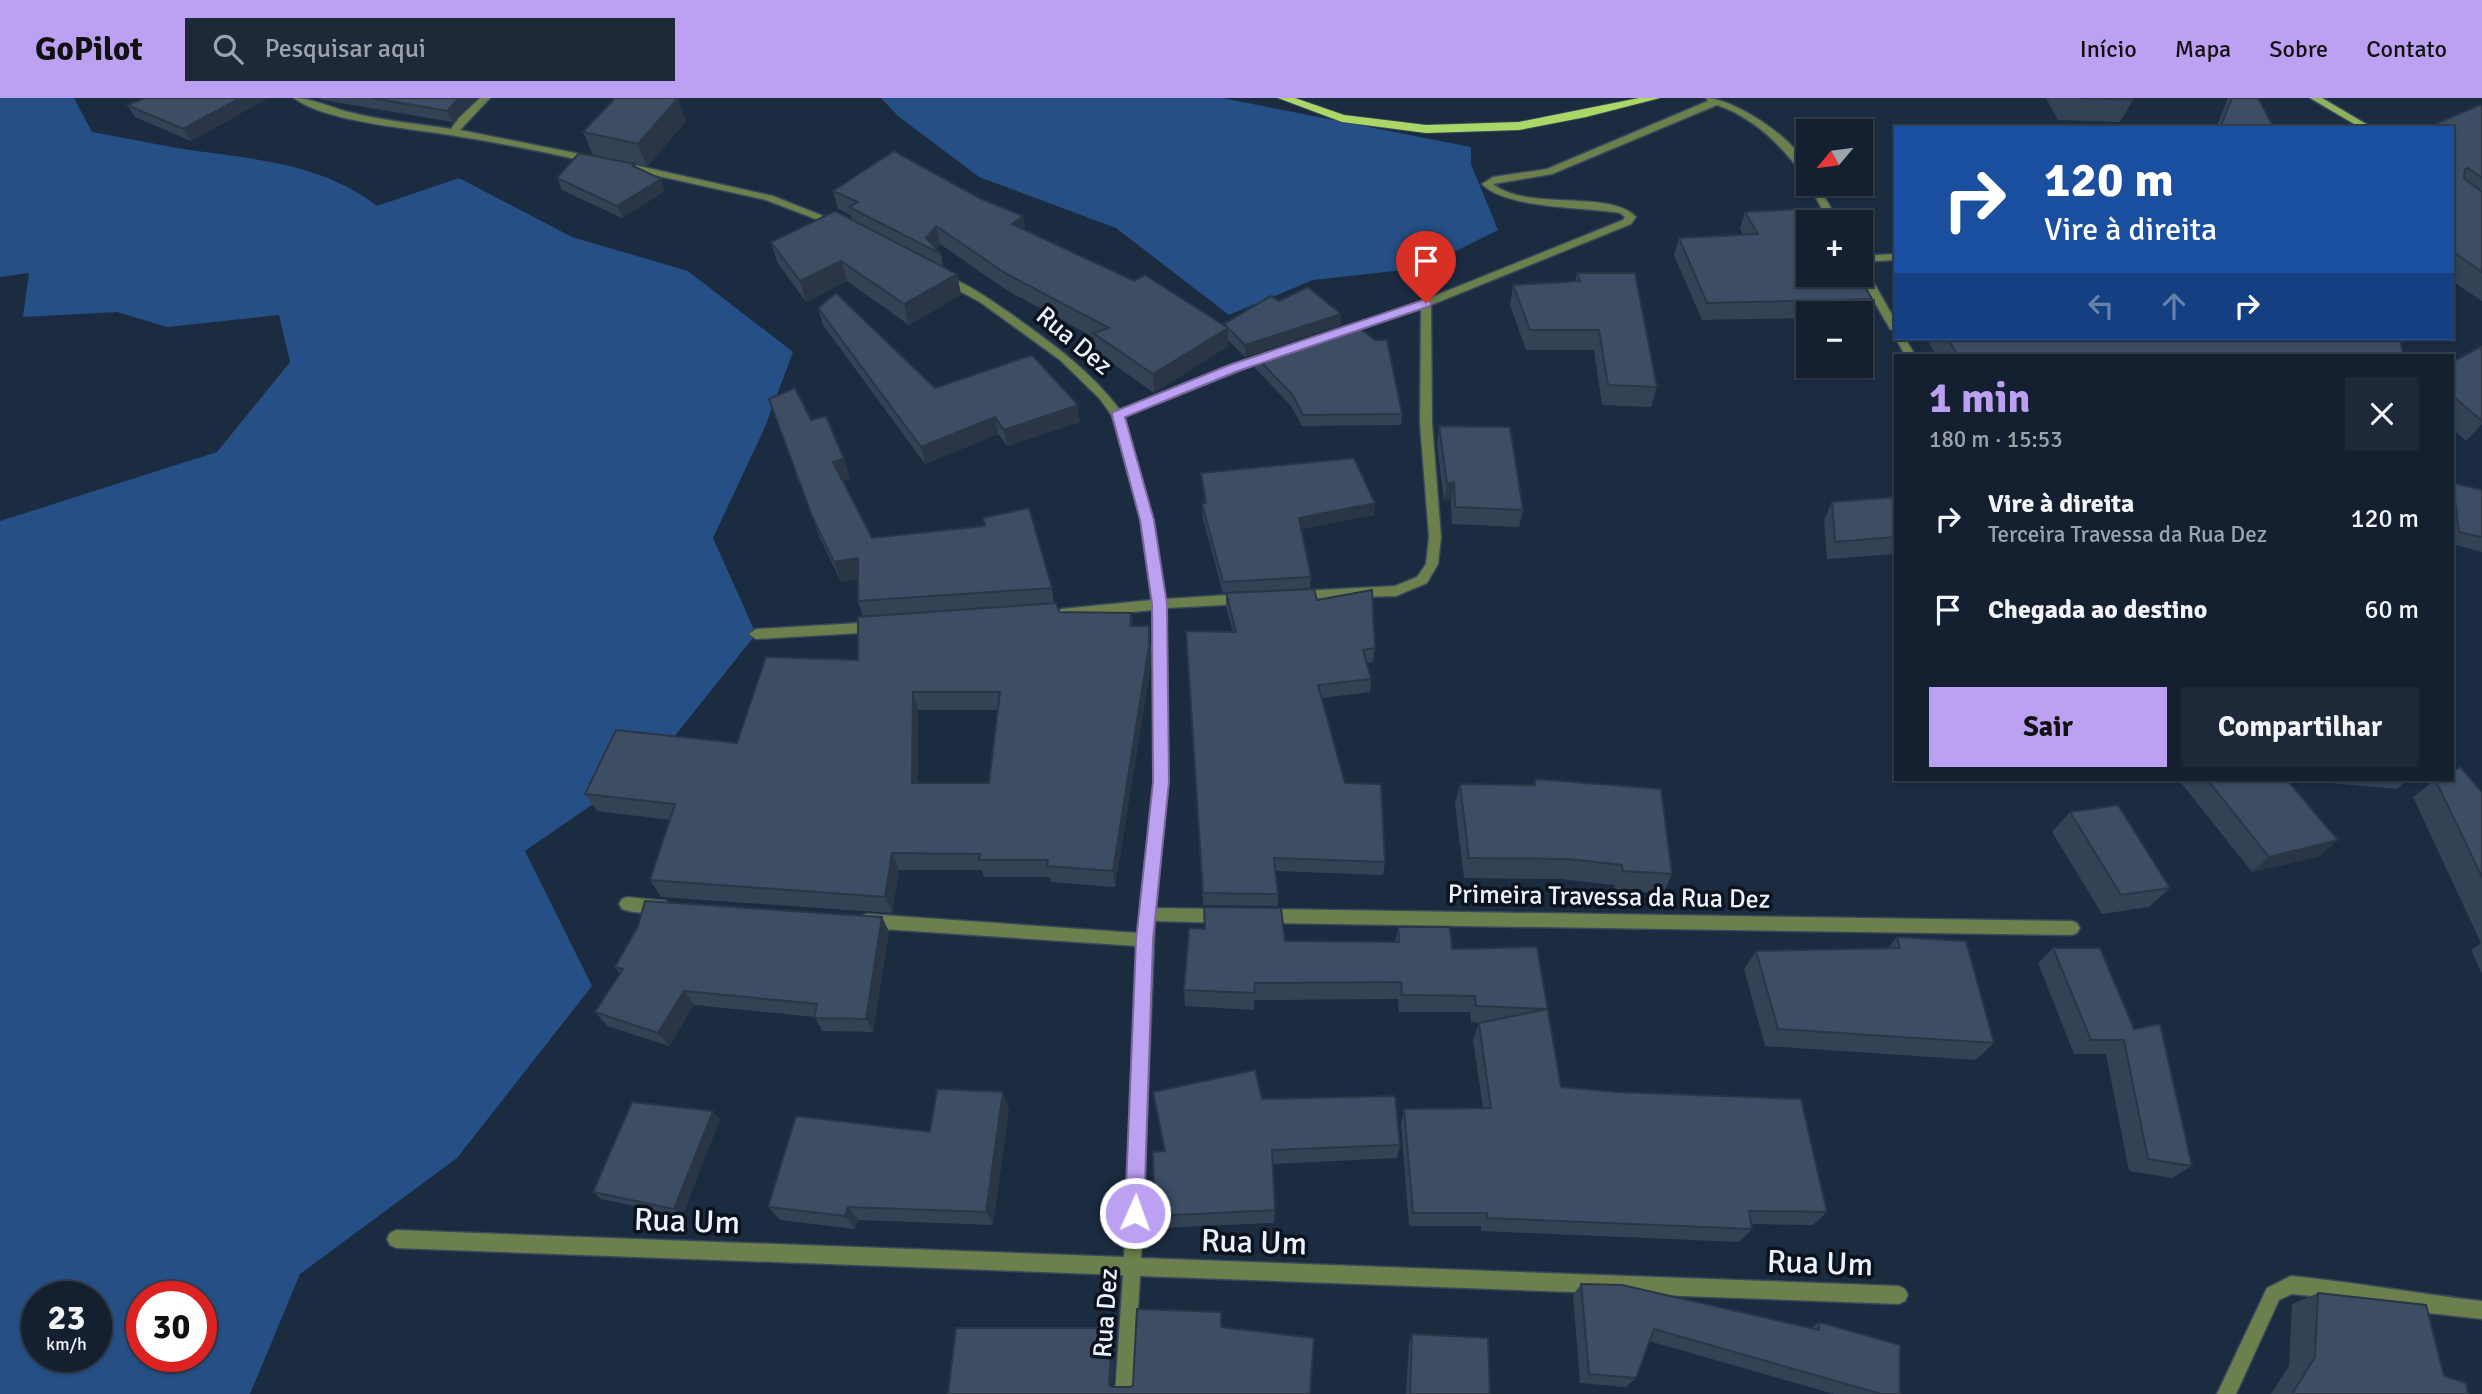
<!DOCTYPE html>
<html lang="pt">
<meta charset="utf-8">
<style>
:root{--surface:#142030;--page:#1d2838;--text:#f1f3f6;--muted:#9da3ab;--line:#333e4c;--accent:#bca0f2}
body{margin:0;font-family:Signika,sans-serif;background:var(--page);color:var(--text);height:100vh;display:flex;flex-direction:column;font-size:26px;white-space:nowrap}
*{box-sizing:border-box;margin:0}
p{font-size:23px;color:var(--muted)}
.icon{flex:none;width:38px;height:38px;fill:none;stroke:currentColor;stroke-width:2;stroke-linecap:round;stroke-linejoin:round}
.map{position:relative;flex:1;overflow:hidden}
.panel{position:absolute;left:1894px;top:256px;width:560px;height:427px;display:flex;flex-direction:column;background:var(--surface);border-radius:0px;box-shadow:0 2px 5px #0004,0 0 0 2px var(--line)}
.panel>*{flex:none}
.banner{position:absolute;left:1894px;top:28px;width:560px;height:214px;border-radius:0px;box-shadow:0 2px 5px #0004,0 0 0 2px var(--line);background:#1a4fa0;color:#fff;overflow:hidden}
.needle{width:46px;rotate:241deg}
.fabs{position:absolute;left:1796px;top:21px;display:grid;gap:14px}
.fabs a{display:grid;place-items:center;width:77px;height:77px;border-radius:0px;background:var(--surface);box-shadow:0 2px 5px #0004,0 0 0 2px var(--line);font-size:35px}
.speed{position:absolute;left:21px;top:1183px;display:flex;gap:14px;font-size:35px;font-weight:700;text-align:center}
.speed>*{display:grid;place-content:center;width:91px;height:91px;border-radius:50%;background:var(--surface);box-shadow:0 2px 5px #0004,0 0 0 2px var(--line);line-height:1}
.speed small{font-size:18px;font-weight:400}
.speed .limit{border:10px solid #d22;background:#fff;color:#111}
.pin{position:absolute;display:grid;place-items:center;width:60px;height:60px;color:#fff;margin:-72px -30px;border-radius:50% 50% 50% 0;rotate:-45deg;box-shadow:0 0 7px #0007}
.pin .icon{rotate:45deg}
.me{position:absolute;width:77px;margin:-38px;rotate:2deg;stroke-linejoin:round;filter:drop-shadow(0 0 5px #0008)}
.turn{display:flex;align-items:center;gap:24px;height:147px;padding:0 35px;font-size:32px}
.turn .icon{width:91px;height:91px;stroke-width:2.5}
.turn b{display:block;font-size:49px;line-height:60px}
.lanes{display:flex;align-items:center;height:66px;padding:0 35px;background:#0003;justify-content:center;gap:35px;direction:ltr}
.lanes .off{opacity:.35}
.round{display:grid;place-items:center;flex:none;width:74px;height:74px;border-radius:0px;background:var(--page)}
.overview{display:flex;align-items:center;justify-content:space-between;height:119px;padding:0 35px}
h1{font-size:42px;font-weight:700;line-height:52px;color:var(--accent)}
.cta{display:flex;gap:14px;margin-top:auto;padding:14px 35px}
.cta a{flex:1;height:80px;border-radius:0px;background:var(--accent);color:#111;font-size:28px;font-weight:700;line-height:80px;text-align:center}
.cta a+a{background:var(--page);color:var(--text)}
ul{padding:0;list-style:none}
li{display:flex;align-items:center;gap:21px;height:91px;padding:0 35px}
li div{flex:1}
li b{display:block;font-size:26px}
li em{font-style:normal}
header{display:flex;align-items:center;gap:42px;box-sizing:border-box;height:98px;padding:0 35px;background:var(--accent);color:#111}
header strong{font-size:33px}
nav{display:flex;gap:38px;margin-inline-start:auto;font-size:24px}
.search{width:490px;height:63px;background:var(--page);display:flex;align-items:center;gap:18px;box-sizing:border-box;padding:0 24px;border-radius:0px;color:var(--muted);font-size:26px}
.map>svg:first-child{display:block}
</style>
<header>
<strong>GoPilot</strong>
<div class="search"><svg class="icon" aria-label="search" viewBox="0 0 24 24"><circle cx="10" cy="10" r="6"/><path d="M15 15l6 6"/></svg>Pesquisar aqui</div>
<nav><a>Início</a><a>Mapa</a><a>Sobre</a><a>Contato</a></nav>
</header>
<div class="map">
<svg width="2482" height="1296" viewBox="0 0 2482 1296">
<rect width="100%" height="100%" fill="#1b2b40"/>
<g fill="#254f85" fill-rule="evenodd">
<path d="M0,0h74l18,34c29,5 57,11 85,16 70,11 142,13 200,58l82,-28 113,59 116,34 105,81 -28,75 -52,111 43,96 -102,128 -129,89 67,135 -135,172 -157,116 -50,120h-250v-873l217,-69 73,-90 -11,-47 -112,12 -50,-15 -94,5 6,-44 -29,4zM37,1199h59v59h-59zM142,1199h59v59h-59z"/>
<polygon points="881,0 1222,0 1471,49 1471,66 1498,132 1422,170 1313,182 1229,217 1116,130 979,79 898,18"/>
</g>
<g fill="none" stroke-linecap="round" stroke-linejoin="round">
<g stroke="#38475b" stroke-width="3">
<g id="street">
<path d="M294,0c20,0 39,11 59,15 32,8 66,11 98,16l8,-11 21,-20h10l-30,32 135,27 5,3 -5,3c-44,-9 -88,-19 -133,-26 -43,-8 -135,-14 -168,-39z"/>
<path d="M1706,0c28,0 93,43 101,70 1,1 1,10 1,11l-3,-1c-23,-33 -51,-60 -88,-73l-165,69 -59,10c35,28 117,5 143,33l-5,7 -200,81 1,118 9,114 -3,27 -11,19 -31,13 -102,3 -1,-3 1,-3 5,-2 96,-5 22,-9 9,-13 3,-27 -9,-114 1,-114 -82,27 -5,-3 1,-2 87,-30 201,-81 2,-3 -5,-4c-35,-6 -114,-4 -138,-29l11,-7 54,-8 161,-68z"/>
<polygon points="621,64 773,98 843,126 834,128 766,102 618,69 616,67"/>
<polygon points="1808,85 1817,86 1839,124 1829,124"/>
<polygon points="1895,156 1895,162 1860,164 1860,158"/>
<polygon points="1860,166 1865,169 1895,222 1895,234 1890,231 1859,177"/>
<path d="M943,177c25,8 49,26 71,41 39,28 77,55 106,94l149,-58 4,-1 6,4 -155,62 29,103 12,79 78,-5 6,5 -6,5 -77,4 2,174 -12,126 67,1 5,2 3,5 -3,5 -5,2 -68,-2 -14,337 758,28 6,3 3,6 -3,6 -6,3 -759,-28 -7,118h-18l8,-119 -727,-27 -6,-3 -3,-6 3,-6 6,-3 728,27 13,-311 -270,-18 -5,-2 -3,-5 3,-5 5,-2 271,19 16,-151 -1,-172 -92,9 -7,-5 7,-5 91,-9 -11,-80 -29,-104 -12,-17 -40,-39 -80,-58 -41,-22 -1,-2z"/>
<polygon points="1895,239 1905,240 1915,257 1905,257"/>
<polygon points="877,524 884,529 877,534 756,541 749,536 756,531"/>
<path d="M627,799l39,4 3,5 -3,5c-12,4 -32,2 -44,-2l-3,-5 3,-5z"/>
<polygon points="1265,811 2072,823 2077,825 2080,830 2077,835 2072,837 1265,825 1260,823 1257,818 1260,813"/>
<path d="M2291,1178c64,6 127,18 191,25v18l-80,-9 -50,-10 -60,-6 -13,6 -43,94h-19l50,-106z"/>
</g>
</g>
<g stroke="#38475b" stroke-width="3">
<polygon id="secondary" points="2310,0 2322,0 2373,30 2361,30"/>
</g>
<g stroke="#38475b" stroke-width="2">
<polygon id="primary" points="1278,0 1295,0 1344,17 1426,27 1519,24 1639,0 1660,0 1586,19 1519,32 1426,35 1342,24"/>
</g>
<use href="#street" fill="#6b804c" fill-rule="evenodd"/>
<use href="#secondary" fill="#8fb15c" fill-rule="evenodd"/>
<use href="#primary" fill="#abd767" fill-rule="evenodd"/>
</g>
<g fill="#344256" fill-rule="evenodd">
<polygon points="145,0 268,0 191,43 135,19 127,7"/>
<polygon points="318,0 475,0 476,1 453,24 323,2"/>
<polygon points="2046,0 2132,0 2133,2 2120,24 2058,22"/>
<polygon points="2228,0 2258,0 2274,30 2216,30"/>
<polygon points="2482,8 2482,203 2452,183 2452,30"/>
<polygon points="686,23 647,69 593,57 583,34"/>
<polygon points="635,66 636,70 665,93 622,120 562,92 557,80"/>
<polygon points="833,93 979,100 1023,118 1025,132 1224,228 1224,226 1279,203 1341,216 1341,227 1245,259 1228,242 1228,248 1154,295 1095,253 1093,239 1008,193 940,146 936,151 941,156 943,169 957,176 961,197 909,227 847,183 806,204 777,164 771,144 852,122 851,117 838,111"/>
<polygon points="1745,114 1872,201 1865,218 1860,218 1860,215 1808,215 1808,220 1702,222 1674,157 1679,140 1743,137 1740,131"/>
<polygon points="1577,175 1657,289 1651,309 1602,307 1594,252 1526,252 1510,207 1513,187 1575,183"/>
<polygon points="818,210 935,290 1080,324 1007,348 998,336 925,366 823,227"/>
<polygon points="1926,240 2400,240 2403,257 1936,257"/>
<polygon points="2482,248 2482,326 2466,343 2452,330 2452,264"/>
<polygon points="1255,258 1402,316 1401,327 1302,328 1291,308 1255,270"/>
<path d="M769,301l42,21 33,39 6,20 -7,2 29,57 180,50 2,16 5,8 72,1 1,13 19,19v19l-36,223 -64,-5 -1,-5h-66l-2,-7h-83l-7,43 -231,-16 -11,-17 20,-60 -73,-9 -12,-17 152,-51 121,-83 5,-44 -5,-15v-22l-17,3 -22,-46zM918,612h80l-9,73h-71z"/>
<polygon points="1439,328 1523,412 1519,429 1452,426 1451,402 1444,403 1437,346"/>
<polygon points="1201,375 1375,405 1374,417 1301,431 1311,479 1310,490 1223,495 1202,417 1202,406 1205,405 1202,387"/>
<polygon points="2453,385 2482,392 2482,454 2452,446 2452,386"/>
<polygon points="1895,399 1895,456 1827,461 1824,422 1832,404"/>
<polygon points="1226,495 1317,502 1375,550 1373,564 1367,565 1371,581 1370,594 1322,600 1345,685 1385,764 1383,777 1275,773 1278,796 1278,808 1203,807 1186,533 1233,534 1226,509"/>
<polygon points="1535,681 1672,776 1663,796 1614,792 1614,787 1560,781 1464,780 1455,706 1460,686 1534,687"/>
<polygon points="2178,681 2286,681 2320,758 2252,774"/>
<polygon points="2286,681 2409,681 2397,691"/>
<polygon points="2436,681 2482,694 2482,876 2471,852 2481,845 2413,699"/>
<polygon points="2070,714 2170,790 2149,809 2102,816 2052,734"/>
<polygon points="882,819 889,834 873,934 822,933 815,919 694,907 669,948 607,928 595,914 620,876 615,869"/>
<polygon points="1398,829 1452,851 1537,849 1561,989 1827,1114 1813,1127 1751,1126 1752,1131 1739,1144 1481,1133 1481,1128 1409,1128 1401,1026 1404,1011 1483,1010 1473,942 1479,925 1483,925 1471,924 1470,914 1399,914 1398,901 1254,902 1254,912 1185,908 1184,892 1285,843 1395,844"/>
<polygon points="1897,839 1994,945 1976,962 1765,948 1744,871 1756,853 1888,850"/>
<polygon points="2053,850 2100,850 2192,1068 2172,1080 2129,1073 2106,956 2074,956 2038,865"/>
<polygon points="1153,994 1262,1001 1400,1047 1397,1060 1273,1066 1275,1112 1274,1125 1156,1130 1154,1118 1164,1053"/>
<polygon points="1009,1010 993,1127 858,1122 855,1131 780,1122 768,1109 930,1034"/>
<polygon points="720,1021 682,1118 601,1101 593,1094"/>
<polygon points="1581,1186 1811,1230 1819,1224 1900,1296 1834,1296 1649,1243 1636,1280 1626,1289 1580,1285 1573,1197"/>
<polygon points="2318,1195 2444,1278 2468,1296 2271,1296 2289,1268 2292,1206"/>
<polygon points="1412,1236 1490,1296 1406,1296 1409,1245"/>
</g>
<g fill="#2a3646">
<polygon points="240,0 268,0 191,43 183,31"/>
<polygon points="459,0 476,1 453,24 447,13"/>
<polygon points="678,0 686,23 647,69 638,46"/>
<polygon points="661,81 665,93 622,120 617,108"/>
<polygon points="1023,118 1025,136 1012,126"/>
<polygon points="936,128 940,146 934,153 926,140"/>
<polygon points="841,163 847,183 806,204 800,183"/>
<polygon points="957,176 961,197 909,227 904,206"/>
<polygon points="1341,216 1341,227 1245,259 1245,247"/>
<polygon points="1228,230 1228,248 1154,295 1153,276"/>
<polygon points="1078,307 1080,324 1007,348 1004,332"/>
<polygon points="995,319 998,336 925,366 921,349"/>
<polygon points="844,361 850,381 839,384 833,364"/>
<polygon points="1454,384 1451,402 1444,403 1447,386"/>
<polygon points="1375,405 1374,417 1298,431 1299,420"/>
<polygon points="858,460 865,480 841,484 834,464"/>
<polygon points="1149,528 1151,566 1115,789 1113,773"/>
<polygon points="913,594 918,612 918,702 912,685"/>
<polygon points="2338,742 2320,758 2252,774 2269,759"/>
<polygon points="892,755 899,772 892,815 885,799"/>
<polygon points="882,819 889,834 873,934 866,921"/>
<polygon points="684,893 694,907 669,948 658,935"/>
<polygon points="1003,994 1009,1010 993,1127 986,1114"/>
<polygon points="713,1013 720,1021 682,1118 674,1111"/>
<polygon points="848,1109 858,1122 855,1131 845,1118"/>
<polygon points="1113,1230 1116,1240 1112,1296 1109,1286"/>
</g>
<g fill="#3c4d64" stroke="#2a3646" stroke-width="2" fill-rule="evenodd">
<polygon points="145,0 240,0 183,31 127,7"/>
<polygon points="372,0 459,0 447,13"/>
<polygon points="615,0 678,0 638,46 583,34"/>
<polygon points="2080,0 2132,0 2133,2"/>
<polygon points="2232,0 2258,0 2274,30 2220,30"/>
<polygon points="2480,7 2482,8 2482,80 2468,70 2465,71 2464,80 2482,94 2482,174 2452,153 2452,30 2426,30"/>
<polygon points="894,53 979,100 1023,118 1012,126 1134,183 1145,177 1228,230 1153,276 1093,235 1109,230 1005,175 936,128 926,140 941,156 849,109 858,104 833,93"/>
<polygon points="579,55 635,66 633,68 661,81 617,108 557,80"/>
<polygon points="1819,110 1827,124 1808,124 1808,177 1858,177 1872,201 1707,205 1679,140 1758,136 1745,114"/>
<polygon points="835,113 957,176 904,206 841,163 800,183 771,144"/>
<polygon points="1577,175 1635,175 1657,289 1608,287 1599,232 1530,232 1513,187 1580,183"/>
<polygon points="1308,189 1341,216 1245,247 1224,226 1271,198 1279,203"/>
<polygon points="836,195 935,290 1032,257 1078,307 1004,332 995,319 921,349 818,210"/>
<polygon points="1353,225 1375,242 1387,242 1402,316 1303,317 1292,296 1255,258"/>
<polygon points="1947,240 2278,240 2290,241 2291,240 2400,240 2403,257 1958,257"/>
<polygon points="2482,248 2482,323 2452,297 2452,264"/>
<polygon points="795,290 811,322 826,318 844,361 833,364 872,440 985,428 983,420 1029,410 1052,490 858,503 858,460 834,464 812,418 769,301"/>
<polygon points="1439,328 1510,329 1523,412 1455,409 1454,384 1447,386"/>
<polygon points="1354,360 1375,405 1299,420 1311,479 1223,484 1202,406 1206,405 1201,375"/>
<polygon points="2453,385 2482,392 2482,439 2459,434"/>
<polygon points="1895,399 1895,439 1835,444 1832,404"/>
<polygon points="1314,491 1317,502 1372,492 1375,550 1363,552 1371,581 1318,587 1345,685 1381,686 1385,764 1274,760 1278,796 1203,795 1186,533 1236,534 1226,495"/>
<path d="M1056,505l3,9 72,1 -1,13h19v20l-36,225 -66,-5 1,-6h-69l1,-6 -88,-1 -7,44 -235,-17 25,-76 -90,-10 31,-64 121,13 29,-86 92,3v-43zM913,594h87l-11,91h-77z"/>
<polygon points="2460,669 2482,694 2482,779 2435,681 2452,681 2452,673"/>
<polygon points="1535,681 1661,691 1672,776 1623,773 1622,767 1567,761 1469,760 1460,686 1535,687"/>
<polygon points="2207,681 2286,681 2338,742 2269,759"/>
<polygon points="2118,707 2170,790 2121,797 2070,714"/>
<polygon points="645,803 882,819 866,921 814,920 817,906 684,893 658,935 595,914 623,871 615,869 638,828"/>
<polygon points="1204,809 1281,810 1285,843 1399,844 1398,829 1450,829 1452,851 1537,849 1561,989 1616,994 1801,1001 1827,1114 1749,1113 1752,1131 1487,1120 1487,1115 1413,1115 1404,1011 1491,1010 1479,925 1547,911 1476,908 1475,898 1402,897 1401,884 1255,885 1254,895 1184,892 1189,830 1205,831"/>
<polygon points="1897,839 1966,843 1994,945 1778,931 1756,853 1900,850"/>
<polygon points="2053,850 2100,850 2134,931 2160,926 2192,1068 2148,1061 2124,942 2091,942"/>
<polygon points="1255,972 1262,1001 1395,998 1400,1047 1272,1052 1275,1112 1154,1118 1153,1054 1165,1053 1153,994"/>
<polygon points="937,991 1003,994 986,1114 848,1109 845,1118 768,1109 796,1018 930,1034"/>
<polygon points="632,1004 713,1013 674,1111 593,1094"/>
<polygon points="1581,1186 1622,1187 1819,1232 1819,1224 1900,1247 1900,1296 1881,1296 1654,1231 1636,1280 1589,1276"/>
<polygon points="2318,1195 2426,1207 2444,1278 2466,1285 2468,1296 2292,1296 2315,1259"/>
<polygon points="1137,1211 1221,1214 1221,1229 1314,1240 1310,1296 948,1296 956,1230 1113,1230 1109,1286 1112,1289 1130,1289 1133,1287"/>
<polygon points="1412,1236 1488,1240 1490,1296 1410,1296"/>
</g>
<polygon fill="#bca0f2" stroke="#7a689d" stroke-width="2" points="1426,201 1432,205 1430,208 1238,273 1125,319 1154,422 1167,506 1169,684 1153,842 1144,1115 1142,1122 1135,1125 1128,1122 1125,1115 1136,842 1153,684 1152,506 1140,422 1112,317 1113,314 1229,267"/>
<g text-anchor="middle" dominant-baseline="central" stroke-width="7" stroke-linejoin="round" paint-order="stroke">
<g font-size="26" fill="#eaf2fe" stroke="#0c131d">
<text transform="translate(1074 243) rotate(40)">Rua Dez</text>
<text transform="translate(1609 799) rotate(1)">Primeira Travessa da Rua Dez</text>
<text transform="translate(1106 1215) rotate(-86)">Rua Dez</text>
</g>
<g font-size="32" fill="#eaf2fe" stroke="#0c131d">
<text transform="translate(687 1123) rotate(2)">Rua Um</text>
<text transform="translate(1254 1144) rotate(2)">Rua Um</text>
<text transform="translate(1820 1165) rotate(2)">Rua Um</text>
</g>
</g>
</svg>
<div class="fabs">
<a><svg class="needle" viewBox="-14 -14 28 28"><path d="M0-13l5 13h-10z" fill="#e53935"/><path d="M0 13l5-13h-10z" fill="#9da3ab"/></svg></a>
<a>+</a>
<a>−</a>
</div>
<div class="speed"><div>23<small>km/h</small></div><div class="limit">30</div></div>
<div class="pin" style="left:1426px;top:205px;background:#d93025"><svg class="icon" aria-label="arrive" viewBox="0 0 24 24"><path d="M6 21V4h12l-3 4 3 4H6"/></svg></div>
<svg class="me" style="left:1135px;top:1115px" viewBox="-20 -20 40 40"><circle r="17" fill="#bca0f2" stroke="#fff" stroke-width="3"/><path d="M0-11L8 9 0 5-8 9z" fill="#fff"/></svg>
<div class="banner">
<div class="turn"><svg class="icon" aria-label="right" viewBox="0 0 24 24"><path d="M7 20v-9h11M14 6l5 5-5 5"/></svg><div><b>120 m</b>Vire à direita</div></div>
<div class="lanes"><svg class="icon off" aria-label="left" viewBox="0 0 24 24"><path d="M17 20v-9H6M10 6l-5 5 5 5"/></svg><svg class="icon off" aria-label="ahead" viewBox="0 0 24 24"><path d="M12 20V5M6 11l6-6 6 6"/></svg><svg class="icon" aria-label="right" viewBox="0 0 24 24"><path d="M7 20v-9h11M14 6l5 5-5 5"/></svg></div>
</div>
<section class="panel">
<div class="overview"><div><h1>1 min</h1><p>180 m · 15:53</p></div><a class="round"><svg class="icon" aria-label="close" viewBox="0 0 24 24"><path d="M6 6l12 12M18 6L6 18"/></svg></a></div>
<ul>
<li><svg class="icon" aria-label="right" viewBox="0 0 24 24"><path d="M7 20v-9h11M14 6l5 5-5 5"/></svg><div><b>Vire à direita</b><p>Terceira Travessa da Rua Dez</p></div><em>120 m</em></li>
<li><svg class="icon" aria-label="arrive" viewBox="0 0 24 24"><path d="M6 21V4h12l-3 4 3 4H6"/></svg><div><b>Chegada ao destino</b></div><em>60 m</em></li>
</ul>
<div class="cta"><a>Sair</a><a>Compartilhar</a></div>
</section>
</div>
